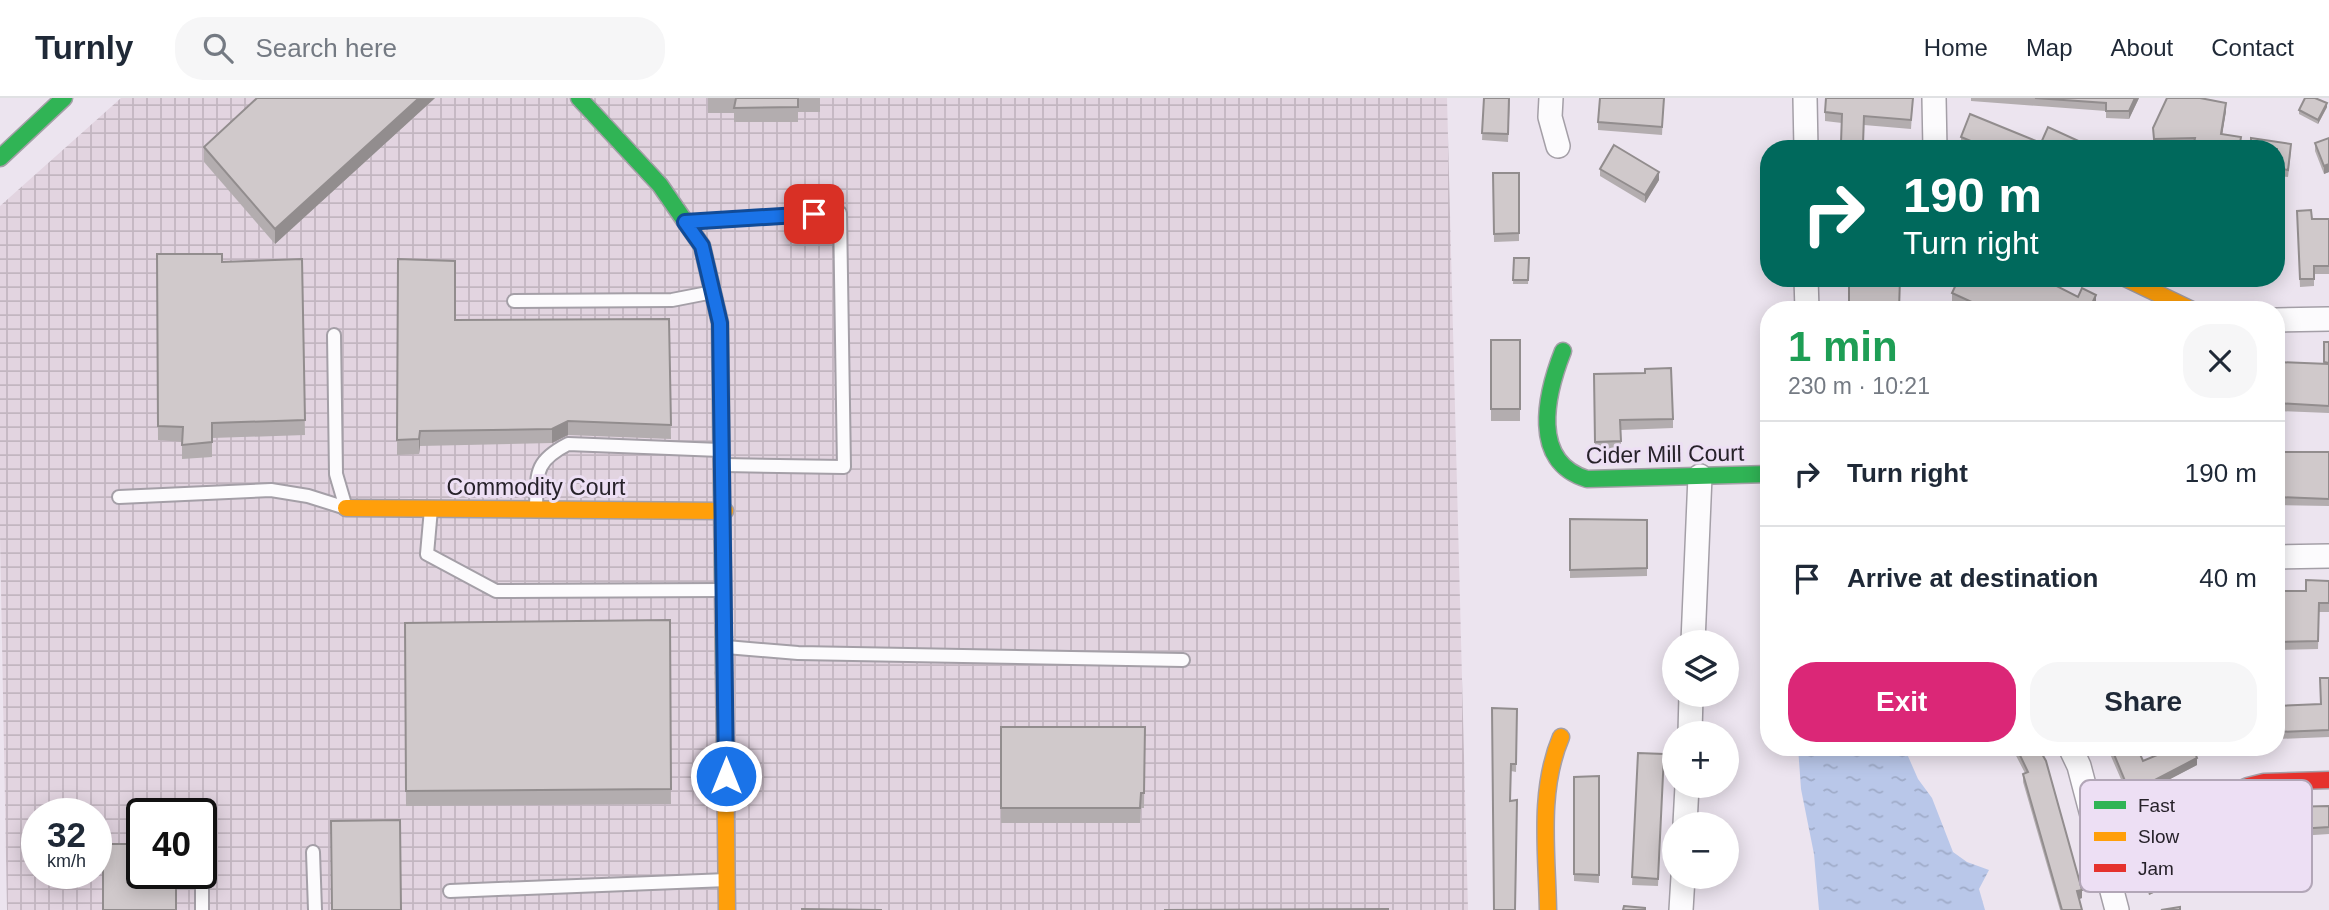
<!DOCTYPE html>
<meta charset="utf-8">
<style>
:root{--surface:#fff;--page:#f6f6f7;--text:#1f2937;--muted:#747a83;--line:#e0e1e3;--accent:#db2777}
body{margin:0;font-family:Arial,sans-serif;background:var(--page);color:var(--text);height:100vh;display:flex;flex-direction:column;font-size:26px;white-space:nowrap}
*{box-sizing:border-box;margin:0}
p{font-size:23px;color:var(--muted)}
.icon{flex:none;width:38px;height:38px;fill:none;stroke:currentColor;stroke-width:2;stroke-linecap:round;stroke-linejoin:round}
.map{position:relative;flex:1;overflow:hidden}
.sheet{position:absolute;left:1760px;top:203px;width:525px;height:455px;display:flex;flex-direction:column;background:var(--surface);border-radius:28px;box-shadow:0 4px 18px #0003}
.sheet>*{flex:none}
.banner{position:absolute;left:1760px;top:42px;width:525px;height:147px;border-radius:28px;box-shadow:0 4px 18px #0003;background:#00695c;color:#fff;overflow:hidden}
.controls{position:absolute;left:1662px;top:532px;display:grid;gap:14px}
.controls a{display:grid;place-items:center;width:77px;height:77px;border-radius:50%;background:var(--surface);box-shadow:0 4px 18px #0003;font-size:35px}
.speed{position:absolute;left:21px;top:700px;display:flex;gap:14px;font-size:35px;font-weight:700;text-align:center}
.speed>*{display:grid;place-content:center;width:91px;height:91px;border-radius:50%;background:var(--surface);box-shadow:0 4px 18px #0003;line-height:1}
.speed small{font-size:18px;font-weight:400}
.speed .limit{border:4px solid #111;border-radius:10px;background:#fff;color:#111}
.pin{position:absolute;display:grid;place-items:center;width:60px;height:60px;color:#fff;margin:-30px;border-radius:14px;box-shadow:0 4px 10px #0006}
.me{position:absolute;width:77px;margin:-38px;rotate:0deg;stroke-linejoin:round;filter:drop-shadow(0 0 5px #0008)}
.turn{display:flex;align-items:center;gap:24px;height:147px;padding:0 28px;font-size:32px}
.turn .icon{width:91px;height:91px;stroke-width:2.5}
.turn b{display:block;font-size:49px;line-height:60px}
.round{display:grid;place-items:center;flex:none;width:74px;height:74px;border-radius:28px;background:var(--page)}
.summary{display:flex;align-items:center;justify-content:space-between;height:119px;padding:0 28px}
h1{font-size:42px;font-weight:700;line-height:52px;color:#1e9e55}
.cta{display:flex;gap:14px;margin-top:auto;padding:14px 28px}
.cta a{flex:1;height:80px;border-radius:28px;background:var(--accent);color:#fff;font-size:28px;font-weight:700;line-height:80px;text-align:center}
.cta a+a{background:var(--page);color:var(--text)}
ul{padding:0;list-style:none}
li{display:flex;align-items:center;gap:21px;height:105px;padding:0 28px;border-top:2px solid var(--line)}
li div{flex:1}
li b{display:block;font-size:26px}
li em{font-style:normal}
header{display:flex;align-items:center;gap:42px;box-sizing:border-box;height:98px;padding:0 35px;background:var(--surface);border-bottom:2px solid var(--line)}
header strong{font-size:33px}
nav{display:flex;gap:38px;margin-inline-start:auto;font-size:24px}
.search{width:490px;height:63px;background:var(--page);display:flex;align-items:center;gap:18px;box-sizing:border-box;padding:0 24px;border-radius:28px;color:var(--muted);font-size:26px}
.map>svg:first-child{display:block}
</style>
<header>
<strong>Turnly</strong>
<div class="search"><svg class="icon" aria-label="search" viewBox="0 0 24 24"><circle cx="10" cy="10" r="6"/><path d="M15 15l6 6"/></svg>Search here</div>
<nav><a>Home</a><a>Map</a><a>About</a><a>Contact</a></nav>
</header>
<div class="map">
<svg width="2329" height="812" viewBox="0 0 2329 812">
<defs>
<pattern id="industrial-grid" width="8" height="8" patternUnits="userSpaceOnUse" patternTransform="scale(1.75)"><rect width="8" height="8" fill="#e2d4e0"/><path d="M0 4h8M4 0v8" fill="none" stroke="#c2b6c0"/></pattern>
<pattern id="water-ripples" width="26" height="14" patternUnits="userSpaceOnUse" patternTransform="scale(1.75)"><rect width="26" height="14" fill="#b9c7e9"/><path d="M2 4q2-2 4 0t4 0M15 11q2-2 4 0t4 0" fill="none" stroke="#9fabc8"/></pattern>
</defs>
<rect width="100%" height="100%" fill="#ece4ef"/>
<path fill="url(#industrial-grid)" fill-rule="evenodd" d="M121,0h1326l21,812h-1461l-7,-375v-329zM37,716h59v59h-59zM142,716h59v59h-59z"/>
<polygon fill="url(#water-ripples)" points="1798,649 1904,649 1918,681 1932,700 1953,754 1967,764 1989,772 1979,791 1985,812 1819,812 1814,756 1801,691"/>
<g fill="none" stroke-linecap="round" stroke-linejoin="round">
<g stroke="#a49fa7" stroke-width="16">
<g id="lane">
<polyline points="689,124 840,115 844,369 724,367"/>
<polyline points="514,203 672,202 713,194"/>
<polyline points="334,237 336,376 346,410"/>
<polyline points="119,399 271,392 308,398 346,410"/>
<path d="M536,409c1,-35 -1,-46 32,-63l152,6"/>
<polyline points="431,411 427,456 496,493 722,492"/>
<polyline points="726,549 798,555 1183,562"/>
<polyline points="313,754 315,812"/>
<polyline points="202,782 202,812"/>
<polyline points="450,793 727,782"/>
</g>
</g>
<g stroke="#a49fa7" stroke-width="26">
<g id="street">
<polyline points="1551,0 1550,19 1558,48"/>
<polyline points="1805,0 1806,51"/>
<polyline points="1934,0 1935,51"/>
<polyline points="1806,180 1807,212"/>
<polyline points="2277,222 2329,221"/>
<polyline points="2277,459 2329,458"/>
<polyline points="1693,544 1700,378"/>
<polyline points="1690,635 1691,597"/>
<polyline points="2070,649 2079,668 2117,812"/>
<polyline points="1685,726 1687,688"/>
<polyline points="1681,812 1683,779"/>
</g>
</g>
<g stroke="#a49fa7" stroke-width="19">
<g id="fast">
<polyline points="579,0 660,87 702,148 720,225 724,575"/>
<polyline points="0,60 64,0"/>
<path d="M1563,253c-17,43 -33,111 24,128l182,-5"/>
</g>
</g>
<g stroke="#a49fa7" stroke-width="19">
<g id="slow">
<polyline points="2125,180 2192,212"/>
<polyline points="346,410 725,413"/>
<polyline points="724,575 727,812"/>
<path d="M1548,812c-1,-57 -10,-119 13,-173"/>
</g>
</g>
<g stroke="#a49fa7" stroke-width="19">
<polyline id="jam" points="2102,755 2248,688 2264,684 2329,682"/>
</g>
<use href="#lane" stroke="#fcfbfd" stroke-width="12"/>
<use href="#street" stroke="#fcfbfd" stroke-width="23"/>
<use href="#fast" stroke="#30b455" stroke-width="16"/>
<use href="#slow" stroke="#ff9f0a" stroke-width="16"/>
<use href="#jam" stroke="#e5322d" stroke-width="16"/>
</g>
<g fill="#b3adaf">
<polygon points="435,0 275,146 204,64 204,49"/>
<polygon points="708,0 820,0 820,14 798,14 798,24 734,24 734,15 708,15"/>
<polygon points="1484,0 1510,0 1508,44 1482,42"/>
<polygon points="1664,0 1662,37 1598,32 1598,24"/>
<polygon points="1913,0 1911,31 1864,27 1863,51 1841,51 1842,25 1825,23 1825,14"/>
<polygon points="1971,0 2139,0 2129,21 2106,20 2106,13 1971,3"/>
<polygon points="2327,9 2318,26 2299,16 2299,12"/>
<polygon points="2226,13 2222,36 2241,46 2240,51 2193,51 2193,48 2154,48 2153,30"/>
<polygon points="1961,39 2041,45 2096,51 1973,51 1961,46"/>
<polygon points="2329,40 2329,74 2324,76 2315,53 2315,45"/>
<polygon points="2277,51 2291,53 2288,79 2277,78"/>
<polygon points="1600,71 1659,82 1645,105 1600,78"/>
<polygon points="1493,75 1519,75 1519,143 1494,144"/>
<polygon points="2297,113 2312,121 2329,121 2329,176 2314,176 2314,188 2300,189"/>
<polygon points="157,156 222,164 302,161 305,337 212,340 212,359 182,361 182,344 158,342"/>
<polygon points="1514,160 1529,160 1528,186 1513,186"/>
<polygon points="398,161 455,222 669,221 671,341 568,337 552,345 420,348 419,356 397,357"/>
<polygon points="1949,180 2041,180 2078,199 2096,205 2092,212 1971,212 1952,204 1952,195 1958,183"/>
<rect x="1491" y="242" width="29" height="81"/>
<polygon points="2324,244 2329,244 2329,315 2277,313 2277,264 2324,266"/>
<polygon points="1594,276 1673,321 1673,330 1621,332 1621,353 1595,353"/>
<polygon points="2277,354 2329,354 2329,408 2277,407"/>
<polygon points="1570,421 1647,422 1647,478 1570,480"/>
<polygon points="2329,483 2329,514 2319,514 2318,551 2277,552 2277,493 2306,493"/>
<polygon points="670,522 671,706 406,708 405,525"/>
<polygon points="2329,580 2329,639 2277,641 2277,608 2321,606"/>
<polygon points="1492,610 1517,611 1516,674 1511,673 1510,703 1515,812"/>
<polygon points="1001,629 1145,629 1144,710 1141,710 1140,725 1001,725"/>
<polygon points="2004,649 2038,649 2082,800 2079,801 2082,812 2060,812 2023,684 2023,676 2025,675 2012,650 2006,654"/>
<polygon points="2110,649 2143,663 2174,650 2173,649 2193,649 2197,667 2130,702 2110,656"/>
<polygon points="1638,655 1664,656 1658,788 1632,787"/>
<polygon points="1599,678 1599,785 1574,783 1574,679"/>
<polygon points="2329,708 2329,736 2299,738 2299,785 2284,785 2284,709"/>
<polygon points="2137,759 2204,772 2149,797 2137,770"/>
</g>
<g fill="#928d8e">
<polygon points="419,0 435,0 275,146 275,131"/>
<polygon points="2135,0 2139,0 2129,21 2129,13"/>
<polygon points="2226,5 2226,13 2221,44 2221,36"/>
<polygon points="2327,5 2327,9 2318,26 2318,22"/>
<polygon points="2329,66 2329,74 2324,76 2324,68"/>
<polygon points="1659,74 1659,82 1645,105 1645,97"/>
<polygon points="2096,197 2096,205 2092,212 2089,212"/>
<polygon points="568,323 568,337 552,345 552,331"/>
<polygon points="420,333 420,348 419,356 419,341"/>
<polygon points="2006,649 2012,649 2012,650 2006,654"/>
<polygon points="2222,649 2238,649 2222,655"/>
<polygon points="2197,660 2197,667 2130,702 2130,695"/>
<polygon points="2204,761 2204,772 2149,797 2149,785"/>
<polygon points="2082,792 2082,800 2077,802 2077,793"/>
</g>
<g fill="#d0c9cb" stroke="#928d8e" stroke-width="2">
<polygon points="257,0 419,0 275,131 204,49"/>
<polygon points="736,0 798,0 798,9 734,10"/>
<polygon points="1484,0 1509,0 1508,36 1482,35"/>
<polygon points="1600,0 1664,0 1662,29 1598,24"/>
<polygon points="1826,0 1913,0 1911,22 1864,18 1863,46 1841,45 1842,16 1825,14"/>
<polygon points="2035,0 2135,0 2129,13 2106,13 2106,5"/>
<polygon points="2167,0 2200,0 2226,5 2221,36 2241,39 2239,51 2201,51 2193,50 2195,40 2154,41 2153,30"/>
<polygon points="2305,0 2315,0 2327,5 2318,22 2299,12"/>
<polygon points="1970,16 2041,45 2048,29 2096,51 1990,51 1961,39"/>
<polygon points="2251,40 2291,46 2288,72 2277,70 2277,51 2251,51"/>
<polygon points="2329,40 2329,66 2324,68 2315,45"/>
<polygon points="1614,47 1659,74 1645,97 1600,71"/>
<polygon points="1493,75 1519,75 1519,135 1494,136"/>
<polygon points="2311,112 2312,121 2329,121 2329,168 2314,168 2314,181 2300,181 2297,113"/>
<polygon points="157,156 222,156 222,164 302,161 305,322 212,325 212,344 182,347 183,329 158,328"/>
<polygon points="1514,160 1529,160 1528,182 1513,182"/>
<polygon points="398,161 455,163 455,222 669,221 671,327 568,323 552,331 420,333 419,341 397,342"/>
<polygon points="1849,180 1900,180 1899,212 1849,212"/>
<polygon points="1959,180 2041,180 2078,199 2082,190 2096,197 2089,212 1989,212 1952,195"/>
<rect x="1491" y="242" width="29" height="69"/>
<polygon points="2324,244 2329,244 2329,265 2324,264"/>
<polygon points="2277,264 2329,266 2329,308 2277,305"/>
<polygon points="1671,270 1673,321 1620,322 1621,343 1595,344 1594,276 1645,275 1645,271"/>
<polygon points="2277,354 2329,354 2329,401 2277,399"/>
<polygon points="1570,421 1647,422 1647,470 1570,472"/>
<polygon points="2306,482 2329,483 2329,505 2319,505 2318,543 2277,544 2277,493 2306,493"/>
<polygon points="670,522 671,691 406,693 405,525"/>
<polygon points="2320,580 2329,580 2329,632 2277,634 2277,608 2321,606"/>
<polygon points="1492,610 1517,611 1516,666 1511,666 1510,703 1517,702 1515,812 1494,812"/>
<polygon points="1001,629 1145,629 1144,695 1141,695 1140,710 1001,710"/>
<polygon points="2016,649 2038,649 2046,663 2082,792 2077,793 2082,812 2062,812 2023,676 2028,674"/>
<polygon points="2111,649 2137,649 2143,663 2176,649 2193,649 2197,660 2130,695"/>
<polygon points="1638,655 1664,656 1658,781 1632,779"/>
<polygon points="1599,678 1599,777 1574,776 1574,679"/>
<polygon points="2329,708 2329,729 2299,731 2299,778 2284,778 2284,709"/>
<polygon points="400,722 401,812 332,812 331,723"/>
<polygon points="103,746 142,746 142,775 176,775 176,812 103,812"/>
<polygon points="1624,808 1645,810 1645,812 1623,812"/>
<polygon points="2180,809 2180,812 2161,812"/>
<polygon points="802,811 882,812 802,812"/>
<polygon points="1388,811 1388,812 1164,812"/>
</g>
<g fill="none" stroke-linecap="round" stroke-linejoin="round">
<g stroke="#114b97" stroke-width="18">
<polyline id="route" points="726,678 720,225 702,148 685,124 814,116"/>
</g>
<use href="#route" stroke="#1a73e8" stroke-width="12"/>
</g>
<g text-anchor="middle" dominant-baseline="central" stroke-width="6" stroke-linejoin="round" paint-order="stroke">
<g font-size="23" fill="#27222a" stroke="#eddff4">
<text transform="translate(1665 356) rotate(-1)">Cider Mill Court</text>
<text x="536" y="389">Commodity Court</text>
</g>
</g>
<rect x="2080" y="682" width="232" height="112" rx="10" fill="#eddff4" stroke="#b2a6b7" stroke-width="2"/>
<rect x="2094" y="703" width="32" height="8" fill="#30b455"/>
<rect x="2094" y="734" width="32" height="9" fill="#ff9f0a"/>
<rect x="2094" y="766" width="32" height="8" fill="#e5322d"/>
<g font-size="19" fill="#27222a">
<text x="2138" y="714">Fast</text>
<text x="2138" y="745">Slow</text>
<text x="2138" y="777">Jam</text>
</g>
</svg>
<div class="controls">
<a><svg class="icon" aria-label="layers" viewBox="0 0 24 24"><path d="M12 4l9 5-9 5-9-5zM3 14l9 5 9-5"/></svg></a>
<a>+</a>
<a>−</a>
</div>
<div class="speed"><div>32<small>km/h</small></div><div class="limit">40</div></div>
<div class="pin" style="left:814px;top:116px;background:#d93025"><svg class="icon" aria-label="arrive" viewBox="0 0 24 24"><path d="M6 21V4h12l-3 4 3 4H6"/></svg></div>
<svg class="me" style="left:726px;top:678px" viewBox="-20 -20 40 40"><circle r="17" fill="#1a73e8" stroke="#fff" stroke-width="3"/><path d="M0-11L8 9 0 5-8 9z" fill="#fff"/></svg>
<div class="banner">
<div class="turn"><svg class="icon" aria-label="right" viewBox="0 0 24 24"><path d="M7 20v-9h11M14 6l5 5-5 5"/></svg><div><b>190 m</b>Turn right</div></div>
</div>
<section class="sheet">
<div class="summary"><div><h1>1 min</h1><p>230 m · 10:21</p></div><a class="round"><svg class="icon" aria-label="close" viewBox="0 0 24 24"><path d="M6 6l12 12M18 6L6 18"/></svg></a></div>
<ul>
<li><svg class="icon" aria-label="right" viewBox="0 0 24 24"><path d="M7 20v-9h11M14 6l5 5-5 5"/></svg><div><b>Turn right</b></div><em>190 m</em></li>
<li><svg class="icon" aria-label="arrive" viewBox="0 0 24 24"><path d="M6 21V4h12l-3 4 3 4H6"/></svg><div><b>Arrive at destination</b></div><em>40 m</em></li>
</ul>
<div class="cta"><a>Exit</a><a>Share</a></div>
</section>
</div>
